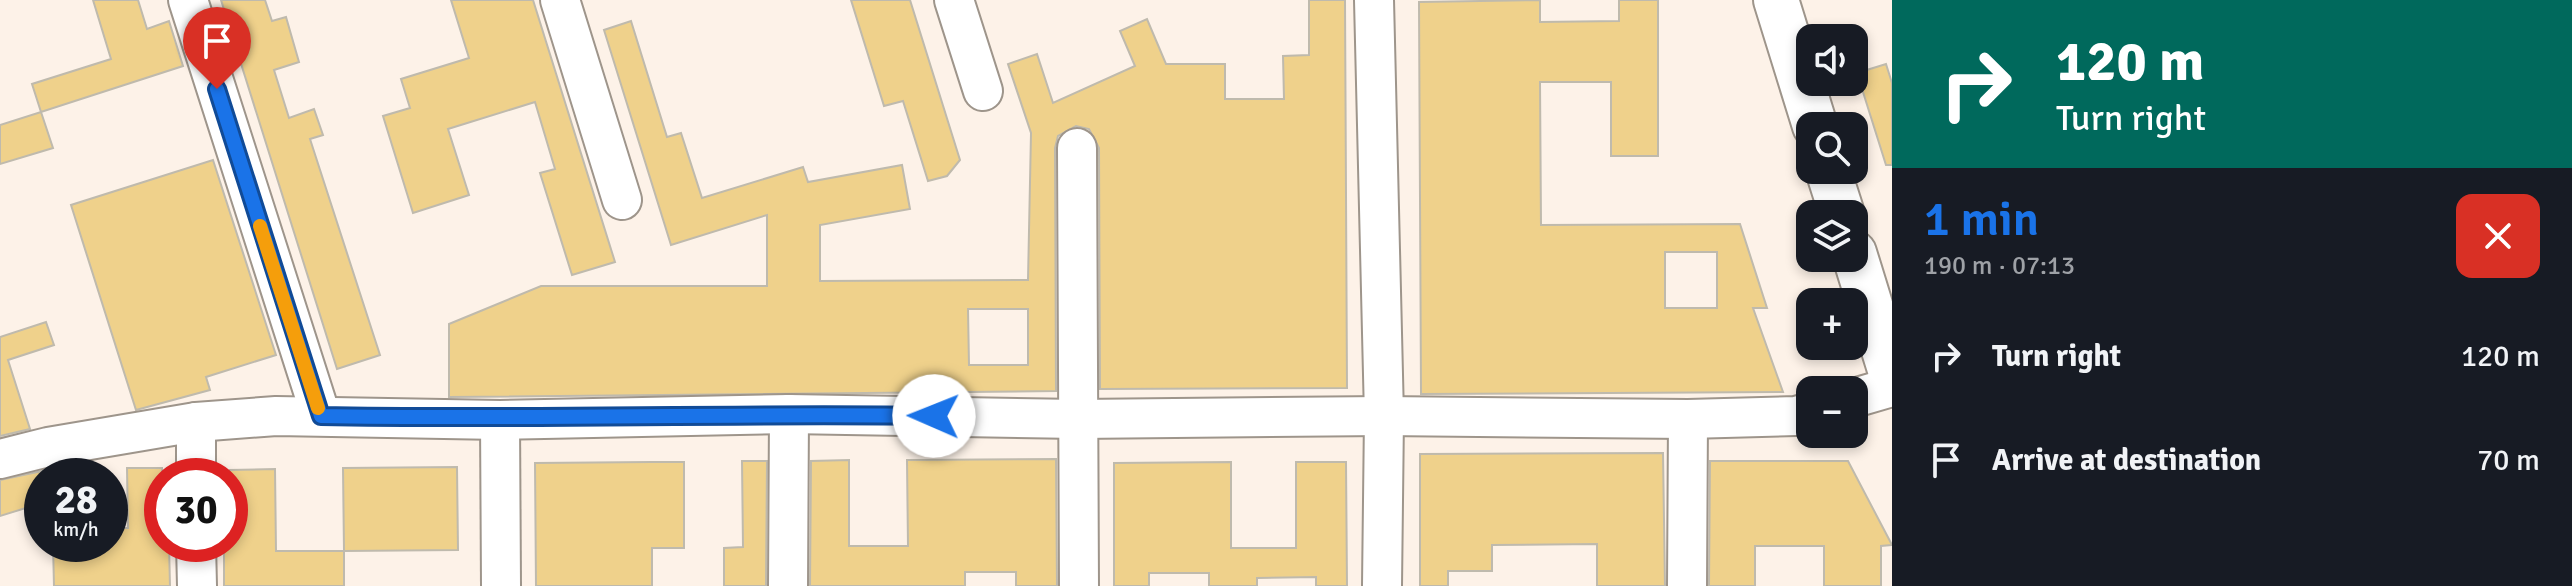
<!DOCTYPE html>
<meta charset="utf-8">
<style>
:root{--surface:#171b24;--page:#20242c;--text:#f1f3f6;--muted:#9ea1a6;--accent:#1a73e8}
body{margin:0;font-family:Signika,sans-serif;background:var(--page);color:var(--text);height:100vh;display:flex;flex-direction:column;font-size:30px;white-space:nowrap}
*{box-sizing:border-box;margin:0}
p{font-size:26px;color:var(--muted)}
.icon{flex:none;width:44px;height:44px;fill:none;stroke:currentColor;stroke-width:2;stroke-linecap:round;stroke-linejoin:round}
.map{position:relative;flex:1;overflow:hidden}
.sheet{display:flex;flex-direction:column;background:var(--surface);width:680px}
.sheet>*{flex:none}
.top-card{background:#00695c;color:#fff;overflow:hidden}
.fabs{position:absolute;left:1796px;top:24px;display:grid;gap:16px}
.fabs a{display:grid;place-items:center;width:72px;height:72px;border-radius:16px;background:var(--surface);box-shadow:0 4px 12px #0003;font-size:40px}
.speed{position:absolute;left:24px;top:458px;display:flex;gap:16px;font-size:40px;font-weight:700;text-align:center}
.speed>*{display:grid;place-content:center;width:104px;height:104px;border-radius:50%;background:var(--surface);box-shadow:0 4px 12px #0003;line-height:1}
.speed small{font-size:20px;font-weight:400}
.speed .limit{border:12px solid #d22;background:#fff;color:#111}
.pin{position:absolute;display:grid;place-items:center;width:68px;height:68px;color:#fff;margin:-82px -34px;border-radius:50% 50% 50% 0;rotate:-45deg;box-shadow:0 0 8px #0007}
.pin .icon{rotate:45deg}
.me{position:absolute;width:88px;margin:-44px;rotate:271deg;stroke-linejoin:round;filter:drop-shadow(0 0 6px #0008)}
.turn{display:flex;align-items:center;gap:28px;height:168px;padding:0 32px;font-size:36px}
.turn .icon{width:104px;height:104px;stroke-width:2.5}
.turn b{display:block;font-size:56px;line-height:68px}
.round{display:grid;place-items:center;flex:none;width:84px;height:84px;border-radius:16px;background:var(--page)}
.summary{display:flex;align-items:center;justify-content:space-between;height:136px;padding:0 32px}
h1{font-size:48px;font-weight:600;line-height:60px;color:var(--accent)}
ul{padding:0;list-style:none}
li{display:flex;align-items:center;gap:24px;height:104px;padding:0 32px}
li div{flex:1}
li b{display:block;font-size:30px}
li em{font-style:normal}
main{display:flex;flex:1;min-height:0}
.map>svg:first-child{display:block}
</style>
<main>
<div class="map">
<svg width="1892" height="586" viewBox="0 0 1892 586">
<rect width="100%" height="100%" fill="#fdf2e8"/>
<g fill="#efd18b" stroke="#bfbaad" stroke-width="2" fill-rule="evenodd">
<polygon points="93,0 138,0 147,29 169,21 183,66 41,112 32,84 111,59"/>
<polygon points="221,0 265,0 272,21 286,17 299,62 274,70 289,118 314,109 323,135 310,139 380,355 337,369"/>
<polygon points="451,0 533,0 615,262 572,275 540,173 555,169 535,102 448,129 469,195 413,213 383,116 410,108 401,79 469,58"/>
<polygon points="851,0 910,0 960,160 947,176 928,181 903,101 884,106"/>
<path d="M1309,0h36l2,388 -247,1 -1,-241 -10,-19 -13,-3 -18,10 -3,12 1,243 -607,6v-73l92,-38h226v-71l-96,30 -67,-215 27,-9 36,116 14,-4 21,65 101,-31 5,15 94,-17 8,44 -90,16v56l208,-1 3,-147 -23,-69 29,-10 16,49 82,-37 -15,-35 27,-12 19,45h59v35h59l-1,-43 26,-1zM968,309h60v56h-59z"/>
<path d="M1540,0v22l79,-1v-21h39v156h-47v-74h-71l1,143 199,-1 27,84h-14l30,84 -362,2 -2,-392zM1665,252h52v56h-52z"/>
<polygon points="1886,64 1892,83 1892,165 1886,165 1857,73"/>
<polygon points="41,112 53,148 0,164 0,125"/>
<polygon points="213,160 276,355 206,377 210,390 136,410 71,205"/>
<polygon points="46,322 54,345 8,360 30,429 0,436 0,337"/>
<polygon points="1663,453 1665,586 1597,586 1597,544 1492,545 1492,571 1448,571 1448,586 1420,586 1420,454"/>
<polygon points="1056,459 1057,586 1016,586 1016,572 965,572 965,586 810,586 811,461 849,460 849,546 908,546 907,460"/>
<polygon points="742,461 767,461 766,586 724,586 724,548 743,547"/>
<polygon points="1710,461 1848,461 1892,545 1881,546 1881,586 1824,586 1824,546 1755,546 1755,586 1709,586"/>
<polygon points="651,462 684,462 684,548 652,548 652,586 536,586 535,463"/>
<polygon points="1231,462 1231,548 1296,548 1296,462 1346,462 1347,586 1316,586 1316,577 1257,578 1257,586 1209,586 1209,573 1149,573 1149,586 1114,586 1114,463"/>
<polygon points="457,467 458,550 344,551 343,468"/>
<polygon points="127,468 162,468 162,544 169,544 170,586 54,586 53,544 110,544 110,528 128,528"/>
<polygon points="275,469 276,551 344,551 344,586 224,586 224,544 230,544 230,470"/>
<polygon points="42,471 42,503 0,516 0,480"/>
</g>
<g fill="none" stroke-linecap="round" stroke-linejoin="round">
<g stroke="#9e958b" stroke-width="42">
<g id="street">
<polyline points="188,0 321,416"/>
<polyline points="560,0 622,200"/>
<polyline points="954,0 983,91"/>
<polyline points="1374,0 1384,416 1382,586"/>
<polyline points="1077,148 1079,586"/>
<polyline points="1854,398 1892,387"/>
<polyline points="500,420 501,586"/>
<polyline points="196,422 196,476"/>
<polyline points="0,459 48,447 196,422 276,416 500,420 789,414 1078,419 1384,416 1688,419 1796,416 1810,412"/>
<polyline points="196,544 197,586"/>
<polyline points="788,586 789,414"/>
<polyline points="1687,586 1688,419"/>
</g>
</g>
<g stroke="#9e958b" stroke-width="48">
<g id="secondary">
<polyline points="1776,0 1815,126"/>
<polyline points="1828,170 1842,214"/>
<polyline points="1854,253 1892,376"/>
</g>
</g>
<use href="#street" stroke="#fff" stroke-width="38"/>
<use href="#secondary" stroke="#fff" stroke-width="44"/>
</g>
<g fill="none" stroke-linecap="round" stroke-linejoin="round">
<g stroke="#114b97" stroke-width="20">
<path id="route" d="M217,89l104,327c204,4 408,-3 613,0"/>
</g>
<use href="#route" stroke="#1a73e8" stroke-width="14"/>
<polyline stroke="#f59e0b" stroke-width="14" points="260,226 318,408"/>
</g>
</svg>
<div class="fabs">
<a><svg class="icon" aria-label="sound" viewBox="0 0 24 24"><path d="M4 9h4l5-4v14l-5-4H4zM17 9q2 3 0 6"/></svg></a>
<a><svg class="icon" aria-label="search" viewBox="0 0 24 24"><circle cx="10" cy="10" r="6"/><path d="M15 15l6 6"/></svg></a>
<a><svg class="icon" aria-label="layers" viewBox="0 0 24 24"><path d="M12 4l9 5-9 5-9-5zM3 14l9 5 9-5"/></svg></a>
<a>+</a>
<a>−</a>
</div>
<div class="speed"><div>28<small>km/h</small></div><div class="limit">30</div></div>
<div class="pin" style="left:217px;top:89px;background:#d93025"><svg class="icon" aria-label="arrive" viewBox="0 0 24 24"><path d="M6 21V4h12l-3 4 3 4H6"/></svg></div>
<svg class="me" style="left:934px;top:416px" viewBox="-20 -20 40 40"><circle r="19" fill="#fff"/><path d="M0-13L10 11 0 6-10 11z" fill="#1a73e8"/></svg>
</div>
<section class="sheet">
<div class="top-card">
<div class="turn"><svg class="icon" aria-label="right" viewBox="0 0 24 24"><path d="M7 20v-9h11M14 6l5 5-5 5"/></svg><div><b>120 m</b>Turn right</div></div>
</div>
<div class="summary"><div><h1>1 min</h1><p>190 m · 07:13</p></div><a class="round" style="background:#d93025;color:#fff"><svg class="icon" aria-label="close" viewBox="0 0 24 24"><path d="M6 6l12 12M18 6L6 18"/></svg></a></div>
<ul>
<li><svg class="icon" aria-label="right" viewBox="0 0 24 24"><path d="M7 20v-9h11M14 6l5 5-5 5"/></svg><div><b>Turn right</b></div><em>120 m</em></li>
<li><svg class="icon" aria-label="arrive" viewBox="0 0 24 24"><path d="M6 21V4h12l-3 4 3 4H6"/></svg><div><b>Arrive at destination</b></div><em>70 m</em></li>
</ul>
</section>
</main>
